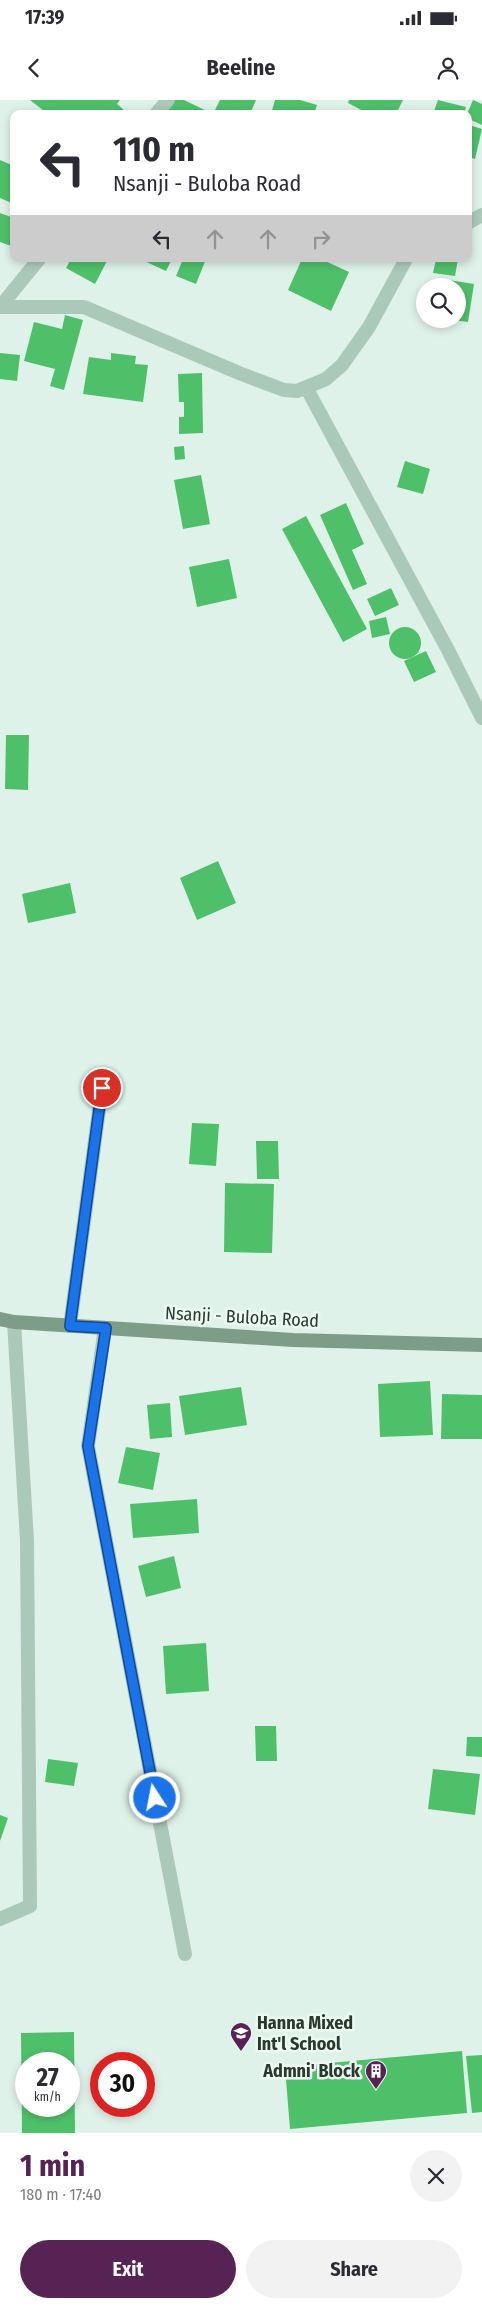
<!DOCTYPE html>
<meta charset="utf-8">
<style>
:root{--surface:#fff;--page:#f2f2f3;--text:#2b2b33;--muted:#7c7c81;--accent:#572254}
body{margin:0;font-family:"Fira Sans Condensed",sans-serif;background:var(--page);color:var(--text);height:100vh;display:flex;flex-direction:column;font-size:19px;white-space:nowrap}
*{box-sizing:border-box;margin:0}
p{font-size:16px;color:var(--muted)}
.icon{flex:none;width:28px;height:28px;fill:none;stroke:currentColor;stroke-width:2;stroke-linecap:round;stroke-linejoin:round}
.map{position:relative;height:2033px;overflow:hidden}
.sheet{display:flex;flex-direction:column;background:var(--surface);flex:1}
.sheet>*{flex:none}
.guide{position:absolute;left:10px;top:10px;width:462px;height:152px;border-radius:10px;box-shadow:0 2px 8px #0003;background:#fff;color:var(--text);overflow:hidden}
.tools{position:absolute;left:416px;top:178px;display:grid;gap:10px}
.tools a{display:grid;place-items:center;width:50px;height:50px;border-radius:50%;background:var(--surface);box-shadow:0 2px 8px #0003;font-size:25px}
.speed{position:absolute;left:15px;top:1952px;display:flex;gap:10px;font-size:25px;font-weight:700;text-align:center}
.speed>*{display:grid;place-content:center;width:65px;height:65px;border-radius:50%;background:var(--surface);box-shadow:0 2px 8px #0003;line-height:1}
.speed small{font-size:12px;font-weight:400}
.speed .limit{border:8px solid #d22;background:#fff;color:#111}
.pin{position:absolute;display:grid;place-items:center;width:42px;height:42px;color:#fff;margin:-21px;border:2px solid #fff;border-radius:50%;box-shadow:0 1px 5px #0007}
.me{position:absolute;width:55px;margin:-28px;rotate:349deg;stroke-linejoin:round;filter:drop-shadow(0 0 4px #0008)}
.turn{display:flex;align-items:center;gap:18px;height:105px;padding:0 20px;font-size:22px}
.turn .icon{width:65px;height:65px;stroke-width:2.5}
.turn b{display:block;font-size:35px;line-height:42px}
.lanes{display:flex;align-items:center;height:48px;padding:0 20px;background:#0003;justify-content:center;gap:25px;direction:ltr}
.lanes .off{opacity:.35}
.round{display:grid;place-items:center;flex:none;width:52px;height:52px;border-radius:26px;background:var(--page)}
.headline{display:flex;align-items:center;justify-content:space-between;height:85px;padding:0 20px}
h1{font-size:30px;font-weight:700;line-height:38px;color:var(--accent)}
.button{display:flex;gap:10px;margin-top:auto;padding:10px 20px}
.button a{flex:1;height:58px;border-radius:30px;background:var(--accent);color:#fff;font-size:20px;font-weight:700;line-height:58px;text-align:center}
.button a+a{background:var(--page);color:var(--text)}
.status{display:flex;justify-content:space-between;align-items:center;height:35px;padding:0 25px;background:var(--surface);direction:ltr}
.status svg{height:14px;fill:currentColor}
header{display:flex;justify-content:space-between;align-items:center;height:65px;padding:0 20px;background:var(--surface);font-size:22px;font-weight:700}
.map>svg:first-child{display:block}
</style>
<div class="status"><b>17:39</b><svg viewBox="0 0 49 12"><path d="M0 12V9h3v3zM5 12V6h3v6zM10 12V3h3v9zM15 12V0h3v12zM26 1h20v11H26zM47 4h2v5h-2z"/></svg></div>
<header><svg class="icon" aria-label="back" viewBox="0 0 24 24"><path d="M15 5l-7 7 7 7"/></svg>Beeline<svg class="icon" aria-label="person" viewBox="0 0 24 24"><circle cx="12" cy="8" r="4"/><path d="M4 21q1-7 8-7t8 7"/></svg></header>
<div class="map">
<svg width="482" height="2033" viewBox="0 0 482 2033">
<rect width="100%" height="100%" fill="#dff2e9"/>
<g fill="#4fc06a" fill-rule="evenodd">
<polygon points="30,0 120,0 117,4 124,10 121,14 48,14"/>
<polygon points="173,0 184,0 213,14 166,14"/>
<polygon points="220,0 256,0 250,14 224,14 215,10"/>
<polygon points="275,0 300,0 317,5 314,14 271,14"/>
<polygon points="349,0 403,0 396,14 369,14 348,3"/>
<polygon points="438,0 466,7 464,14 433,14"/>
<polygon points="473,0 482,4 482,25 469,19 469,14 467,14"/>
<polygon points="469,25 482,29 475,59 469,57"/>
<polygon points="0,60 14,66 14,104 0,98"/>
<polygon points="0,113 14,118 14,147 0,142"/>
<polygon points="71,159 108,159 95,184 66,168"/>
<polygon points="140,159 172,159 166,171"/>
<polygon points="183,159 206,159 196,184 176,176"/>
<polygon points="302,159 321,159 349,172 331,211 288,190"/>
<polygon points="436,159 458,159 455,176 433,173"/>
<polygon points="449,180 474,184 468,222 452,220 458,219 458,186 448,186"/>
<polygon points="65,215 83,220 64,290 50,286 55,269 24,261 34,222 62,229"/>
<polygon points="0,253 20,255 17,281 0,279"/>
<polygon points="111,253 136,256 135,264 148,265 143,302 83,294 89,257 111,260"/>
<polygon points="202,273 203,333 179,334 179,317 184,317 184,302 179,302 178,274"/>
<polygon points="184,346 185,359 175,360 174,347"/>
<polygon points="405,361 430,369 423,394 397,387"/>
<polygon points="201,375 210,424 183,429 174,380"/>
<polygon points="346,403 364,444 352,450 367,484 353,490 320,415"/>
<polygon points="306,416 367,529 343,542 282,429"/>
<polygon points="229,459 237,498 197,507 189,467"/>
<polygon points="391,488 399,505 375,516 367,499"/>
<polygon points="386,517 390,534 372,538 369,521"/>
<circle cx="405" cy="543" r="16"/>
<polygon points="426,551 436,572 414,582 404,561"/>
<polygon points="6,635 29,635 28,690 5,689"/>
<polygon points="218,761 236,803 197,820 180,778"/>
<polygon points="70,783 76,813 28,823 22,794"/>
<polygon points="192,1023 219,1024 216,1066 189,1064"/>
<polygon points="256,1041 278,1041 279,1079 257,1079"/>
<polygon points="225,1083 274,1084 272,1153 224,1152"/>
<polygon points="430,1281 433,1335 380,1337 378,1284"/>
<polygon points="241,1287 247,1325 185,1335 179,1296"/>
<polygon points="442,1294 482,1295 482,1339 441,1339"/>
<polygon points="170,1303 172,1337 150,1339 147,1305"/>
<polygon points="126,1347 160,1353 153,1390 118,1383"/>
<polygon points="197,1399 199,1433 133,1438 130,1404"/>
<polygon points="174,1456 181,1488 146,1497 138,1466"/>
<polygon points="206,1543 209,1591 166,1594 163,1546"/>
<polygon points="255,1626 276,1626 277,1661 256,1661"/>
<polygon points="467,1637 482,1637 482,1657 466,1656"/>
<polygon points="48,1659 78,1663 74,1686 45,1682"/>
<polygon points="433,1669 480,1674 475,1715 428,1709"/>
<polygon points="0,1715 8,1718 0,1741"/>
<path d="M74,1932l1,101h-53l-1,-100zM26,1964h43v42h-43z"/>
<polygon points="462,1951 467,2013 290,2029 285,1967"/>
<polygon points="482,1955 482,2012 472,2013 466,1956"/>
</g>
<g fill="none" stroke-linecap="round" stroke-linejoin="round">
<g stroke="#abc9b9" stroke-width="14">
<polyline points="156,14 168,0"/>
<polyline points="469,122 482,115"/>
<polyline points="0,207 84,207 239,273 284,290 297,291 326,279 342,265 369,227 406,159"/>
<polyline points="0,207 39,159"/>
<polyline points="307,289 448,550 482,618"/>
<polyline points="70,1226 102,988"/>
<polyline points="105,1228 88,1346 185,1854"/>
<polyline points="0,1819 30,1806 27,1441 14,1222"/>
</g>
<polyline stroke="#7d9d88" stroke-width="14" points="0,1219 14,1222 293,1240 482,1245"/>
</g>
<g fill="none" stroke-linecap="round" stroke-linejoin="round">
<g stroke="#114b97" stroke-width="12">
<polyline id="route" points="102,988 70,1226 106,1228 88,1346 155,1698"/>
</g>
<use href="#route" stroke="#1a73e8" stroke-width="9"/>
</g>
<defs>
<g id="school-pin" transform="scale(1.125)"><path d="M0 17L-7.5 6A9.5 9.5 0 1 1 7.5 6Z" fill="#572254" stroke="#ecf9f3"/><path d="M0-5L7-2L0 1L-7-2ZM-4 1L0 2.5L4 1V4Q0 6-4 4Z" fill="#fff"/></g>
<g id="building-pin" transform="scale(1.125)"><path d="M0 17L-7.5 6A9.5 9.5 0 1 1 7.5 6Z" fill="#572254" stroke="#ecf9f3"/><path d="M-4-6H4V6H1V3H-1V6H-4ZM-2.5-4.3h1.7v1.8h-1.7ZM.8-4.3h1.7v1.8H.8ZM-2.5-1h1.7V.8h-1.7ZM.8-1h1.7V.8H.8Z" fill="#fff"/></g>
</defs>
<g fill-rule="evenodd">
<use href="#school-pin" x="241" y="1933"/>
<use href="#building-pin" x="376" y="1971"/>
</g>
<g text-anchor="middle" dominant-baseline="central" stroke-width="5" stroke-linejoin="round" paint-order="stroke">
<g font-size="18" fill="#2a382e" stroke="#ecf9f3">
<text transform="translate(242 1217) rotate(3)">Nsanji - Buloba Road</text>
</g>
<g font-size="18" font-weight="bold" fill="#2a382e" stroke="#ecf9f3" text-anchor="start">
<text x="257" y="1923">Hanna Mixed<tspan x="257" dy="21">Int'l School</tspan></text>
<text x="360" y="1971" text-anchor="end">Admni' Block</text>
</g>
</g>
</svg>
<div class="tools">
<a><svg class="icon" aria-label="search" viewBox="0 0 24 24"><circle cx="10" cy="10" r="6"/><path d="M15 15l6 6"/></svg></a>
</div>
<div class="speed"><div>27<small>km/h</small></div><div class="limit">30</div></div>
<div class="pin" style="left:102px;top:988px;background:#d93025"><svg class="icon" aria-label="arrive" viewBox="0 0 24 24"><path d="M6 21V4h12l-3 4 3 4H6"/></svg></div>
<svg class="me" style="left:155px;top:1698px" viewBox="-20 -20 40 40"><circle r="17" fill="#1a73e8" stroke="#fff" stroke-width="3"/><path d="M0-11L8 9 0 5-8 9z" fill="#fff"/></svg>
<div class="guide">
<div class="turn"><svg class="icon" aria-label="left" viewBox="0 0 24 24"><path d="M17 20v-9H6M10 6l-5 5 5 5"/></svg><div><b>110 m</b>Nsanji - Buloba Road</div></div>
<div class="lanes"><svg class="icon" aria-label="left" viewBox="0 0 24 24"><path d="M17 20v-9H6M10 6l-5 5 5 5"/></svg><svg class="icon off" aria-label="ahead" viewBox="0 0 24 24"><path d="M12 20V5M6 11l6-6 6 6"/></svg><svg class="icon off" aria-label="ahead" viewBox="0 0 24 24"><path d="M12 20V5M6 11l6-6 6 6"/></svg><svg class="icon off" aria-label="right" viewBox="0 0 24 24"><path d="M7 20v-9h11M14 6l5 5-5 5"/></svg></div>
</div>
</div>
<section class="sheet">
<div class="headline"><div><h1>1 min</h1><p>180 m · 17:40</p></div><a class="round"><svg class="icon" aria-label="close" viewBox="0 0 24 24"><path d="M6 6l12 12M18 6L6 18"/></svg></a></div>
<div class="button"><a>Exit</a><a>Share</a></div>
</section>
